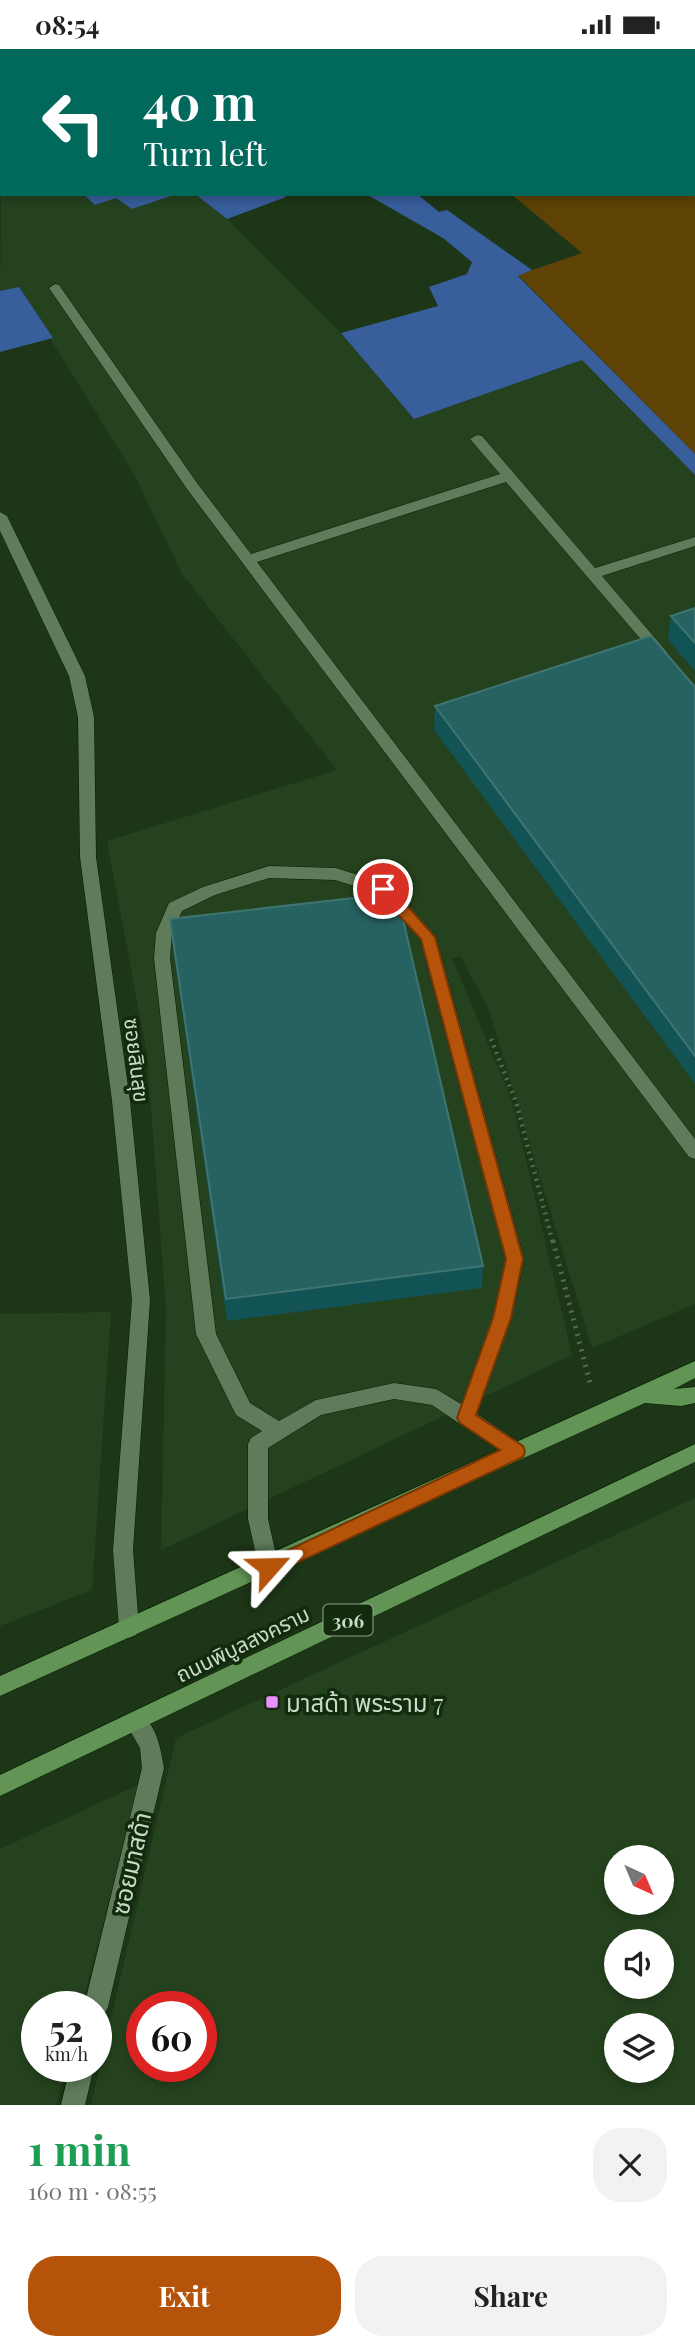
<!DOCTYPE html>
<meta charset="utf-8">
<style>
:root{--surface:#fff;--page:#f2f2f2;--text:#222;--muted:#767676;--accent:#b45309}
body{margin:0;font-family:"Playfair Display","Noto Sans Thai",serif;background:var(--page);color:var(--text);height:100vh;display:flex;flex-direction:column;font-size:26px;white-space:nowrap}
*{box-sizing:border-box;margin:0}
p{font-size:23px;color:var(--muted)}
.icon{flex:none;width:38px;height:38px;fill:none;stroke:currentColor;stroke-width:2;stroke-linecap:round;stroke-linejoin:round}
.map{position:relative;height:2056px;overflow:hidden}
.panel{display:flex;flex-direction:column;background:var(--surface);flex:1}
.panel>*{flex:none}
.hud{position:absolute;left:0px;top:0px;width:696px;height:147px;box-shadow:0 4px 10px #0003;background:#00695c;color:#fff;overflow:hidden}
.needle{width:46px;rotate:136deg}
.tools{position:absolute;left:604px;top:1796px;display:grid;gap:14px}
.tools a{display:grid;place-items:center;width:70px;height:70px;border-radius:50%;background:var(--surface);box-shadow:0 4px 10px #0003;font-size:35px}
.speed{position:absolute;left:21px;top:1942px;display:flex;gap:14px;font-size:35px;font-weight:700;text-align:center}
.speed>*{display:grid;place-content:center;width:91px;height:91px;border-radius:50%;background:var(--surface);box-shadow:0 4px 10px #0003;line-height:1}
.speed small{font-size:18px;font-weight:400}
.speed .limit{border:10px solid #d22;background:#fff;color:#111}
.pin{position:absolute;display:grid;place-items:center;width:60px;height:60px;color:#fff;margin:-30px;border:4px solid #fff;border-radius:50%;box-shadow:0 2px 7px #0007}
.me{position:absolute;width:77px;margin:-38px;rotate:65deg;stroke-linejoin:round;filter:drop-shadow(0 0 5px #0008)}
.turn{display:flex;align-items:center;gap:24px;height:147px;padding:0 28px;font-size:32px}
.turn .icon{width:91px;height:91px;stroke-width:2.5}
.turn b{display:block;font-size:49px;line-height:60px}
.round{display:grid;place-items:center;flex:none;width:74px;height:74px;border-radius:28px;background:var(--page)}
.headline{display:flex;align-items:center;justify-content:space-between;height:119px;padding:0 28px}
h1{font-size:42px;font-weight:700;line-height:52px;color:#1e9e55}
.action{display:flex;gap:14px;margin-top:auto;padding:14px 28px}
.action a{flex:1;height:80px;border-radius:28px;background:var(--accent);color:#fff;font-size:28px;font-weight:700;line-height:80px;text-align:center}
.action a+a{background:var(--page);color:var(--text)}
.status{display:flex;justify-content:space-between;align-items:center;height:49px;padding:0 35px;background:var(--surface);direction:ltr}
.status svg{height:19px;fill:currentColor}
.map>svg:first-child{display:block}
</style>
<div class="status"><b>08:54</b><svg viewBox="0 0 49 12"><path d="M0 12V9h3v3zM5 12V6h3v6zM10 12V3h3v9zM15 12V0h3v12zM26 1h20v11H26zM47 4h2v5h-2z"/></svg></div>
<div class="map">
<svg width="695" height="2056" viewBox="0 0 695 2056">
<rect width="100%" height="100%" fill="#1d3617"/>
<g fill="#25421e" fill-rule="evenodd">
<polygon points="2,84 2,145 83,145 95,156 116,149 132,160 177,145 195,145 227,170 341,284 414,370 582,311 695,426 695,1255 592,1299 489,961 461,908 452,909 512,1052 572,1306 161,1501 166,1261 147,1005 107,792 337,721 182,525 134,425 19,239 0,242"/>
<polygon points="111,1263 92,1541 0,1577 0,1265"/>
<path d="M695,1449v607h-604l85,-367zM616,1808h46v45h-46zM616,1892h46v45h-46zM142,1958h59v60h-59zM616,1976h46v45h-46z"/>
<polygon points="140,1735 81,1958 37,1958 37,2018 66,2018 56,2056 0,2056 0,1800"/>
</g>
<polygon fill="#5e4206" points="659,0 695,0 695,405 518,226 582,204 511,145 695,145 695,2 657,2"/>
<g fill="#385e9c">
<polygon points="0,0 659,0 2,2 0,85"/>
<polygon points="83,145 177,145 132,160 116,149 95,156"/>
<polygon points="195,145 281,145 286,148 227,170"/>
<polygon points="366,145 417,145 439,163 447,161 532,221 518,227 695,405 695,426 582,311 414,370 341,284 438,257 429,238 467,225 472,213 443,189"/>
<polygon points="19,238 53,289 0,303 0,242"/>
</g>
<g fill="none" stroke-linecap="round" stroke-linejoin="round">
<g stroke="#051d01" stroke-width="1">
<g id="lane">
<polygon points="55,235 59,236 197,434 251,505 500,425 470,390 477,386 482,387 595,519 695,488 695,497 602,527 666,602 668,605 661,610 656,608 506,433 257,513 695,1090 695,1110 689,1108 187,440 49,239"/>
<path d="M269,817l67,2 53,17 47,52 88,322 -13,59 -34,96 46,31 3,6 -3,6 -7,3 -7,-3 -77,-52 -38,-6 -73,16 -53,33v71l11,49 -3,7 -7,2 -7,-2 -3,-7 -11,-49v-75l3,-6 11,-7 -26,-16 -40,-81 -42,-376 2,-25 13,-30 34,-16zM269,829l66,2 42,13 43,46 86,320 -13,59 -32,86 -25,-15 -42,-6 -78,17 -37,21 -29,-18 -34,-69 -46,-376 2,-25 10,-22 33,-16z"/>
</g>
</g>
<g stroke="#051d01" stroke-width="1">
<g id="street">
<polygon points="0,463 7,467 85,627 94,668 96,808 130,1052 150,1251 133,1501 139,1579 136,1586 129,1589 122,1586 119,1579 113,1501 132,1251 112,1052 80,808 78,668 69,627 0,482"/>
<path d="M136,1663c20,8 25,37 28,56l-56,239 -4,8 -8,3v-11h-12l58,-239 -2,-20 -15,-26 3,-7z"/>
<polygon points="70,2018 94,2018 85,2056 61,2056"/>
</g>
</g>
<g stroke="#051d01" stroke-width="1">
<g id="primary">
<polygon points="695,1312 695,1329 674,1340 695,1338 695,1354 681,1357 645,1354 0,1647 0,1627"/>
<polygon points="695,1395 695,1413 0,1747 0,1726"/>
</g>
</g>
<polyline stroke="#546a4f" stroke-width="4.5" stroke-dasharray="2 5" stroke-linecap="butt" points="491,990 516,1053 553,1194"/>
<polyline stroke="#546a4f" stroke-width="5" stroke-dasharray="2 6" stroke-linecap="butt" points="553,1192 590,1334"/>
<use href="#lane" fill="#5f7b59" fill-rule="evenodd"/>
<use href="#street" fill="#5f7b59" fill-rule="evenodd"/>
<use href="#primary" fill="#619455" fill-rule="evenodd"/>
</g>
<g fill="#125355">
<polygon points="695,559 695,622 668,591 671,567"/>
<polygon points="695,638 695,1035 434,681 435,657"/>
<polygon points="170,870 483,1217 482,1239 227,1272 172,893"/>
</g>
<g fill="#266261" stroke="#3f7471" stroke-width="2">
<polygon points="695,559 695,594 671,567"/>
<polygon points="651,587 695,638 695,1007 435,657"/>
<polygon points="397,844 483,1217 226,1250 170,870"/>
</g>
<polygon fill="#b45309" stroke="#753606" stroke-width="2" points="383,835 389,836 435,888 523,1210 511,1269 476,1366 523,1397 525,1402 523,1408 269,1527 263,1524 260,1518 263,1513 500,1401 460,1374 457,1369 493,1269 506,1210 421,890 378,844 378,836"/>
<rect fill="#e98efe" stroke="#132b0d" stroke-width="2.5" x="265" y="1646" width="14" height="14" rx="3.5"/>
<g text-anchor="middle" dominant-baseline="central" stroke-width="7" stroke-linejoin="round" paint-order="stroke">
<rect fill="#132b0d" stroke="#93a68f" stroke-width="2" x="323.5" y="1555.5" width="49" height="31" rx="5"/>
<g font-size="19" font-weight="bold" fill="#cadac7">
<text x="348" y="1571">306</text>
</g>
<g font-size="21" fill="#cadac7" stroke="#132b0d">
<text transform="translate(138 1011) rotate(83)">ซอยสินสุข</text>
<text transform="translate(242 1594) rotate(-26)">ถนนพิบูลสงคราม</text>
</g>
<g font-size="24" fill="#cadac7" stroke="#132b0d" text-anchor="start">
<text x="286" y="1653">มาสด้า พระราม 7</text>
</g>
<g font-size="24" fill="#cadac7" stroke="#132b0d">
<text transform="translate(130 1814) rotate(-77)">ซอยมาสด้า</text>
</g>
</g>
</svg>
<div class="tools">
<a><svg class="needle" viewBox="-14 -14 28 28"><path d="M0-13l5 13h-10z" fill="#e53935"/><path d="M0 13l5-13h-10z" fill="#767676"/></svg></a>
<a><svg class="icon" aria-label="sound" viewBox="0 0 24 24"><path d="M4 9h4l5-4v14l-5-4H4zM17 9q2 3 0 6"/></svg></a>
<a><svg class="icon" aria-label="layers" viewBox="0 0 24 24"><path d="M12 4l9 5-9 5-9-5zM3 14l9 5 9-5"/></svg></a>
</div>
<div class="speed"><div>52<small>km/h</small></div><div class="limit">60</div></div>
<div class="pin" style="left:383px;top:840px;background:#d93025"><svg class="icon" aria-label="arrive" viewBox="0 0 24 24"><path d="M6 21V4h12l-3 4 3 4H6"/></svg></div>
<svg class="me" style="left:269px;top:1518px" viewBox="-20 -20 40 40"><path d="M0-17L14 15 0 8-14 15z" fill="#b45309" stroke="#fff" stroke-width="4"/></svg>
<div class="hud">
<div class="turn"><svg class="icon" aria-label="left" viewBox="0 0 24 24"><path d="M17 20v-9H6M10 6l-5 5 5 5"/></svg><div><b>40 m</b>Turn left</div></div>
</div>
</div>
<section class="panel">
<div class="headline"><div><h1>1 min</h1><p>160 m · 08:55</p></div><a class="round"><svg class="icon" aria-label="close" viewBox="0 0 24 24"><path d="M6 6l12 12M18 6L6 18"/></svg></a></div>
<div class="action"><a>Exit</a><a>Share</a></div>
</section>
